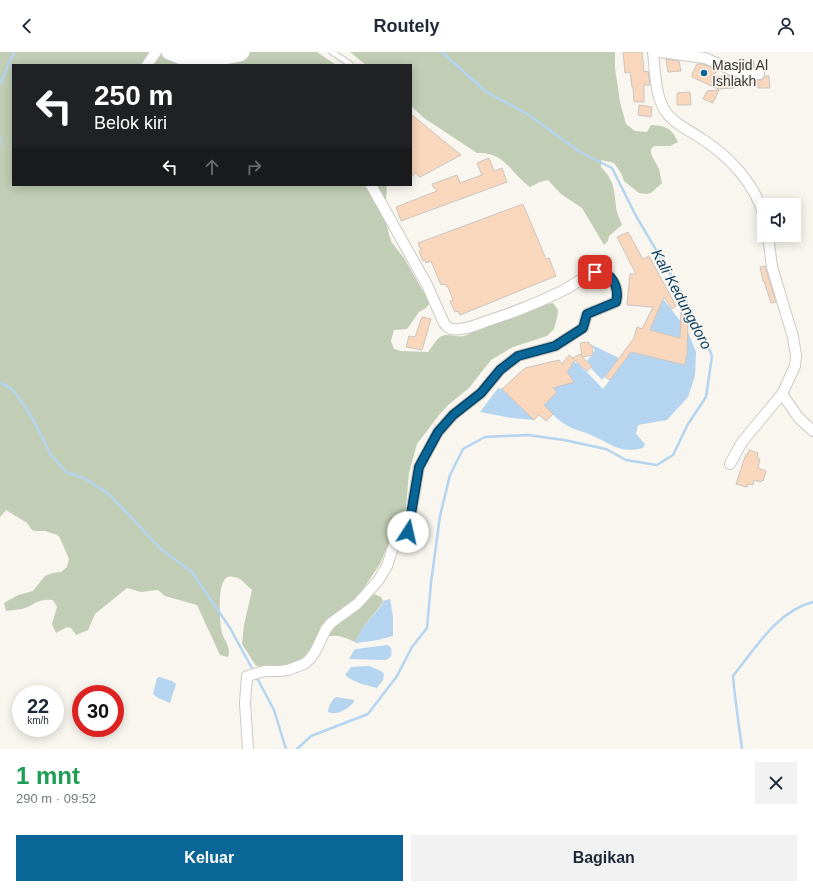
<!DOCTYPE html>
<html lang="id">
<meta charset="utf-8">
<style>
:root{--surface:#fff;--page:#f2f2f3;--text:#1f2937;--muted:#747a83;--accent:#096696}
body{margin:0;font-family:Arial,sans-serif;background:var(--page);color:var(--text);height:100vh;display:flex;flex-direction:column;font-size:15px;white-space:nowrap}
*{box-sizing:border-box;margin:0}
p{font-size:13px;color:var(--muted)}
.icon{flex:none;width:22px;height:22px;fill:none;stroke:currentColor;stroke-width:2;stroke-linecap:round;stroke-linejoin:round}
.map{position:relative;height:697px;overflow:hidden}
.drawer{display:flex;flex-direction:column;background:var(--surface);flex:1}
.drawer>*{flex:none}
.guide{position:absolute;left:12px;top:12px;width:400px;height:122px;border-radius:0px;box-shadow:0 2px 10px #0003;background:#202124;color:#fff;overflow:hidden}
.tools{position:absolute;left:757px;top:146px;display:grid;gap:8px}
.tools a{display:grid;place-items:center;width:44px;height:44px;border-radius:0px;background:var(--surface);box-shadow:0 2px 10px #0003;font-size:20px}
.speed{position:absolute;left:12px;top:633px;display:flex;gap:8px;font-size:20px;font-weight:700;text-align:center}
.speed>*{display:grid;place-content:center;width:52px;height:52px;border-radius:50%;background:var(--surface);box-shadow:0 2px 10px #0003;line-height:1}
.speed small{font-size:10px;font-weight:400}
.speed .limit{border:6px solid #d22;background:#fff;color:#111}
.pin{position:absolute;display:grid;place-items:center;width:34px;height:34px;color:#fff;margin:-17px;border-radius:8px;box-shadow:0 2px 6px #0006}
.me{position:absolute;width:44px;margin:-22px;rotate:10deg;stroke-linejoin:round;filter:drop-shadow(0 0 3px #0008)}
.turn{display:flex;align-items:center;gap:14px;height:84px;padding:0 16px;font-size:18px}
.turn .icon{width:52px;height:52px;stroke-width:2.5}
.turn b{display:block;font-size:28px;line-height:34px}
.lanes{display:flex;align-items:center;height:38px;padding:0 16px;background:#0003;justify-content:center;gap:20px;direction:ltr}
.lanes .off{opacity:.35}
.round{display:grid;place-items:center;flex:none;width:42px;height:42px;border-radius:0px;background:var(--page)}
.overview{display:flex;align-items:center;justify-content:space-between;height:68px;padding:0 16px}
h1{font-size:24px;font-weight:800;line-height:30px;color:#1e9e55}
.action{display:flex;gap:8px;margin-top:auto;padding:8px 16px}
.action a{flex:1;height:46px;border-radius:0px;background:var(--accent);color:#fff;font-size:16px;font-weight:800;line-height:46px;text-align:center}
.action a+a{background:var(--page);color:var(--text)}
header{display:flex;justify-content:space-between;align-items:center;height:52px;padding:0 16px;background:var(--surface);font-size:18px;font-weight:800}
.map>svg:first-child{display:block}
</style>
<header><svg class="icon" aria-label="back" viewBox="0 0 24 24"><path d="M15 5l-7 7 7 7"/></svg>Routely<svg class="icon" aria-label="person" viewBox="0 0 24 24"><circle cx="12" cy="8" r="4"/><path d="M4 21q1-7 8-7t8 7"/></svg></header>
<div class="map">
<svg width="813" height="697" viewBox="0 0 813 697">
<rect width="100%" height="100%" fill="#f8f6ef"/>
<g fill="#c1cdb5">
<path d="M0,0h317l19,13h-323v120h374l-2,29 4,21 3,8 12,15 24,42 1,4 -3,4 -7,4 -12,17 -13,1 -3,11 3,8 7,2 27,1c4,-5 8,-13 14,-16 7,-3 15,2 22,0 7,-2 14,-8 22,-11 22,-10 44,-18 67,-22l5,7 -1,8 -3,11 -7,7 -34,11 -22,13 -22,28 -21,17 -9,10 -22,29 -8,29 -4,45 -20,34 -5,12 -17,25 18,8 2,4 -1,3 -19,23 -8,15c-40,-19 -35,11 -64,22 -11,3 -24,1 -35,2l-14,-22 2,-19 8,-35c-4,-3 -9,-10 -14,-12 -4,-1 -9,-3 -12,0 -9,8 -6,39 -5,50 1,11 11,18 7,29l-8,-2 -23,-50 -32,-9 -7,-6 -17,2 -14,-4 -32,26 -7,16 -12,5 -5,-7 -4,-1 -11,6 -4,-9 5,-17 -4,-7c-15,-2 -18,5 -31,9 -5,1 -11,1 -16,2l-2,-8 14,-8 15,-4 12,-15 8,-3 8,-1 6,-5 2,-8 -9,-21 -3,-3 -12,-4h-10l-3,-1 -5,-7 -21,-13 -6,7z"/>
<path d="M350,0h265v16l5,34 6,22 9,7 12,1 4,-7c16,1 20,3 27,17l-8,4h-16l-3,3v5l8,15 3,14 -11,10 -4,1 -8,-1 -15,-12 -3,-8 -7,-10 -13,-3v7c13,13 13,22 15,39 0,6 4,13 6,19l-13,11 -1,5 -4,4 -22,-37 -21,-14 -13,-14 -8,2 -10,5c-19,-13 -25,-36 -53,-34l-53,-35 -13,-12v-41h-45z"/>
</g>
<g fill="#b4d4f0">
<polygon points="664,248 681,270 680,286 650,278 660,250"/>
<path d="M688,280l8,20 -1,24 -7,21 -21,23 -29,5 -2,9 9,10 -2,4c-24,6 -31,-4 -52,-13 -9,-4 -20,-6 -28,-12 -10,-7 -19,-17 -27,-26l9,-5 6,6 6,-6 -4,-4 20,-6 -6,-10 7,-10 4,1 25,26 28,-37 54,12z"/>
<polygon points="592,293 619,306 602,328 590,315 591,313 587,309 591,304 593,303 593,300 595,299"/>
<polygon points="498,336 502,337 534,368 512,366 480,360"/>
<polygon points="390,547 393,565 393,584 378,588 356,591 355,590 363,575 382,553 383,549"/>
<path d="M388,593l3,3c1,6 1,9 -5,12l-37,-1 5,-9 2,-1z"/>
<path d="M369,614l12,5 3,3 -1,6 -6,8c-11,-3 -23,-5 -32,-13l6,-8z"/>
<polygon points="159,625 172,629 176,632 170,651 158,646 153,642 157,626"/>
<path d="M336,645l18,3v2c-6,7 -17,14 -26,10 0,-6 4,-12 8,-15z"/>
</g>
<g fill="none" stroke-linecap="round" stroke-linejoin="round">
<g stroke="#b4d4f0" stroke-width="2.5">
<polyline points="0,32 14,0"/>
<polyline points="0,86 0,92"/>
<polyline points="0,331 11,336 22,350 34,369 51,403 66,420 84,426 109,442 161,497 192,520 230,576 254,620"/>
<polyline points="256,624 274,658 286,697"/>
<polyline points="297,697 311,684 368,662 397,624 412,595 427,576 431,531 440,464 450,423 463,397 485,385 528,383 564,388 606,397 626,408 657,413 673,403 688,372 706,345 712,304 704,285 684,245 636,164 612,116 580,100 529,63 485,39 442,0"/>
<path d="M742,697c-3,-24 -7,-48 -9,-73 22,-27 44,-65 80,-74"/>
</g>
</g>
<g fill="#f8d7bc" stroke="#cbc5c1">
<polygon points="623,0 642,0 644,20 648,19 650,33 644,33 644,50 634,50 633,35 632,35 630,20 625,21"/>
<polygon points="666,7 679,9 681,19 668,20"/>
<polygon points="740,9 754,9 754,15 740,13"/>
<polygon points="697,12 703,12 717,18 713,25 729,24 759,28 762,28 765,24 769,24 770,36 758,36 758,31 733,33 734,36 718,37 692,25 692,22"/>
<polygon points="719,38 713,51 703,47 707,39"/>
<polygon points="690,40 691,53 677,53 677,41"/>
<polygon points="639,53 652,55 651,65 638,63"/>
<polygon points="411,62 451,95 461,103 420,125 415,121 411,126"/>
<polygon points="489,106 494,119 502,116 507,130 401,169 396,155 437,139 434,136 432,132 457,123 460,131 482,123 477,111"/>
<polygon points="523,152 546,207 549,206 556,224 460,263 458,259 455,260 450,249 453,248 448,235 447,235 445,232 441,233 431,209 426,211 425,208 423,209 419,199 421,198 418,191"/>
<polygon points="628,180 643,207 649,204 676,254 672,257 664,245 650,278 680,286 681,260 688,272 687,300 685,313 631,300 610,328 605,325 634,286 637,275 642,277 653,255 627,253 630,222 636,222 617,185"/>
<polygon points="765,214 776,250 771,251 764,229 763,229 760,215"/>
<polygon points="422,265 431,267 422,298 406,295 409,284 415,285"/>
<polygon points="589,290 589,293 592,293 593,303 582,305 592,314 587,319 575,308 567,320 574,330 553,336 557,340 544,353 553,362 546,369 539,363 534,368 502,337 525,316 559,308 562,312 569,303 574,307 573,306 580,302 582,304 580,291"/>
<polygon points="749,398 758,401 757,406 760,407 758,416 766,419 763,429 762,428 761,430 754,428 753,433 748,432 747,435 736,432 746,402 747,403"/>
</g>
<g fill="none" stroke-linecap="round" stroke-linejoin="round">
<g stroke="#cccac4" stroke-width="7">
<polyline id="service" points="332,0 350,12"/>
</g>
<g stroke="#cccac4" stroke-width="12">
<g id="minor">
<path d="M653,0c2,17 2,42 11,57 8,14 25,21 38,30 27,17 53,45 62,77"/>
<polyline points="660,0 705,6 734,19 759,22"/>
<polyline points="147,13 156,0"/>
<polyline points="782,342 798,365 813,379"/>
<polyline points="730,412 742,390 782,342 795,314 796,303 793,285 772,215 768,183"/>
<path d="M248,697l-3,-46 2,-27 18,-5h15l8,-1 16,-6 6,-5 5,-7 11,-23 5,-6 26,-19 21,-23 9,-15 7,-22 14,-12 11,-65 19,-35 15,-17 28,-22 19,-23 18,-14 37,-10 28,-18 4,-14 29,-12c4,-14 -4,-31 -21,-30 -5,1 -22,13 -29,17 -26,13 -50,23 -79,32 -10,4 -24,10 -35,8 -5,-1 -7,-4 -9,-8l-16,-36 -56,-100"/>
</g>
</g>
<g stroke="#cccac4" stroke-width="17">
<polyline id="primary" points="169,0 187,7 215,7 240,2 242,0"/>
</g>
<use href="#service" stroke="#fff" stroke-width="5"/>
<use href="#minor" stroke="#fff" stroke-width="10"/>
<use href="#primary" stroke="#fff" stroke-width="15"/>
</g>
<g fill="none" stroke-linecap="round" stroke-linejoin="round">
<g stroke="#064262" stroke-width="10">
<path id="route" d="M408,480l11,-65 19,-35 15,-17 28,-22 19,-23 18,-14 37,-10 28,-18 4,-14 29,-12c3,-10 -1,-25 -11,-28 -3,-1 -7,-1 -10,-2"/>
</g>
<use href="#route" stroke="#096696" stroke-width="7"/>
</g>
<circle fill="#096696" stroke="#f8f6ef" stroke-width="1.5" cx="704" cy="21" r="4"/>
<g text-anchor="middle" dominant-baseline="central" stroke-width="3" stroke-linejoin="round" paint-order="stroke">
<g font-size="14" fill="#373633" stroke="#f8f6ef" text-anchor="start">
<text x="712" y="13">Masjid Al<tspan x="712" dy="16">Ishlakh</tspan></text>
</g>
<g font-size="15" font-style="italic" fill="#053b5f" stroke="#f8f6ef">
<text transform="translate(682 247) rotate(62)">Kali Kedungdoro</text>
</g>
</g>
</svg>
<div class="tools">
<a><svg class="icon" aria-label="sound" viewBox="0 0 24 24"><path d="M4 9h4l5-4v14l-5-4H4zM17 9q2 3 0 6"/></svg></a>
</div>
<div class="speed"><div>22<small>km/h</small></div><div class="limit">30</div></div>
<div class="pin" style="left:595px;top:220px;background:#d93025"><svg class="icon" aria-label="arrive" viewBox="0 0 24 24"><path d="M6 21V4h12l-3 4 3 4H6"/></svg></div>
<svg class="me" style="left:408px;top:480px" viewBox="-20 -20 40 40"><circle r="19" fill="#fff"/><path d="M0-13L10 11 0 6-10 11z" fill="#096696"/></svg>
<div class="guide">
<div class="turn"><svg class="icon" aria-label="left" viewBox="0 0 24 24"><path d="M17 20v-9H6M10 6l-5 5 5 5"/></svg><div><b>250 m</b>Belok kiri</div></div>
<div class="lanes"><svg class="icon" aria-label="left" viewBox="0 0 24 24"><path d="M17 20v-9H6M10 6l-5 5 5 5"/></svg><svg class="icon off" aria-label="ahead" viewBox="0 0 24 24"><path d="M12 20V5M6 11l6-6 6 6"/></svg><svg class="icon off" aria-label="right" viewBox="0 0 24 24"><path d="M7 20v-9h11M14 6l5 5-5 5"/></svg></div>
</div>
</div>
<section class="drawer">
<div class="overview"><div><h1>1 mnt</h1><p>290 m · 09:52</p></div><a class="round"><svg class="icon" aria-label="close" viewBox="0 0 24 24"><path d="M6 6l12 12M18 6L6 18"/></svg></a></div>
<div class="action"><a>Keluar</a><a>Bagikan</a></div>
</section>
